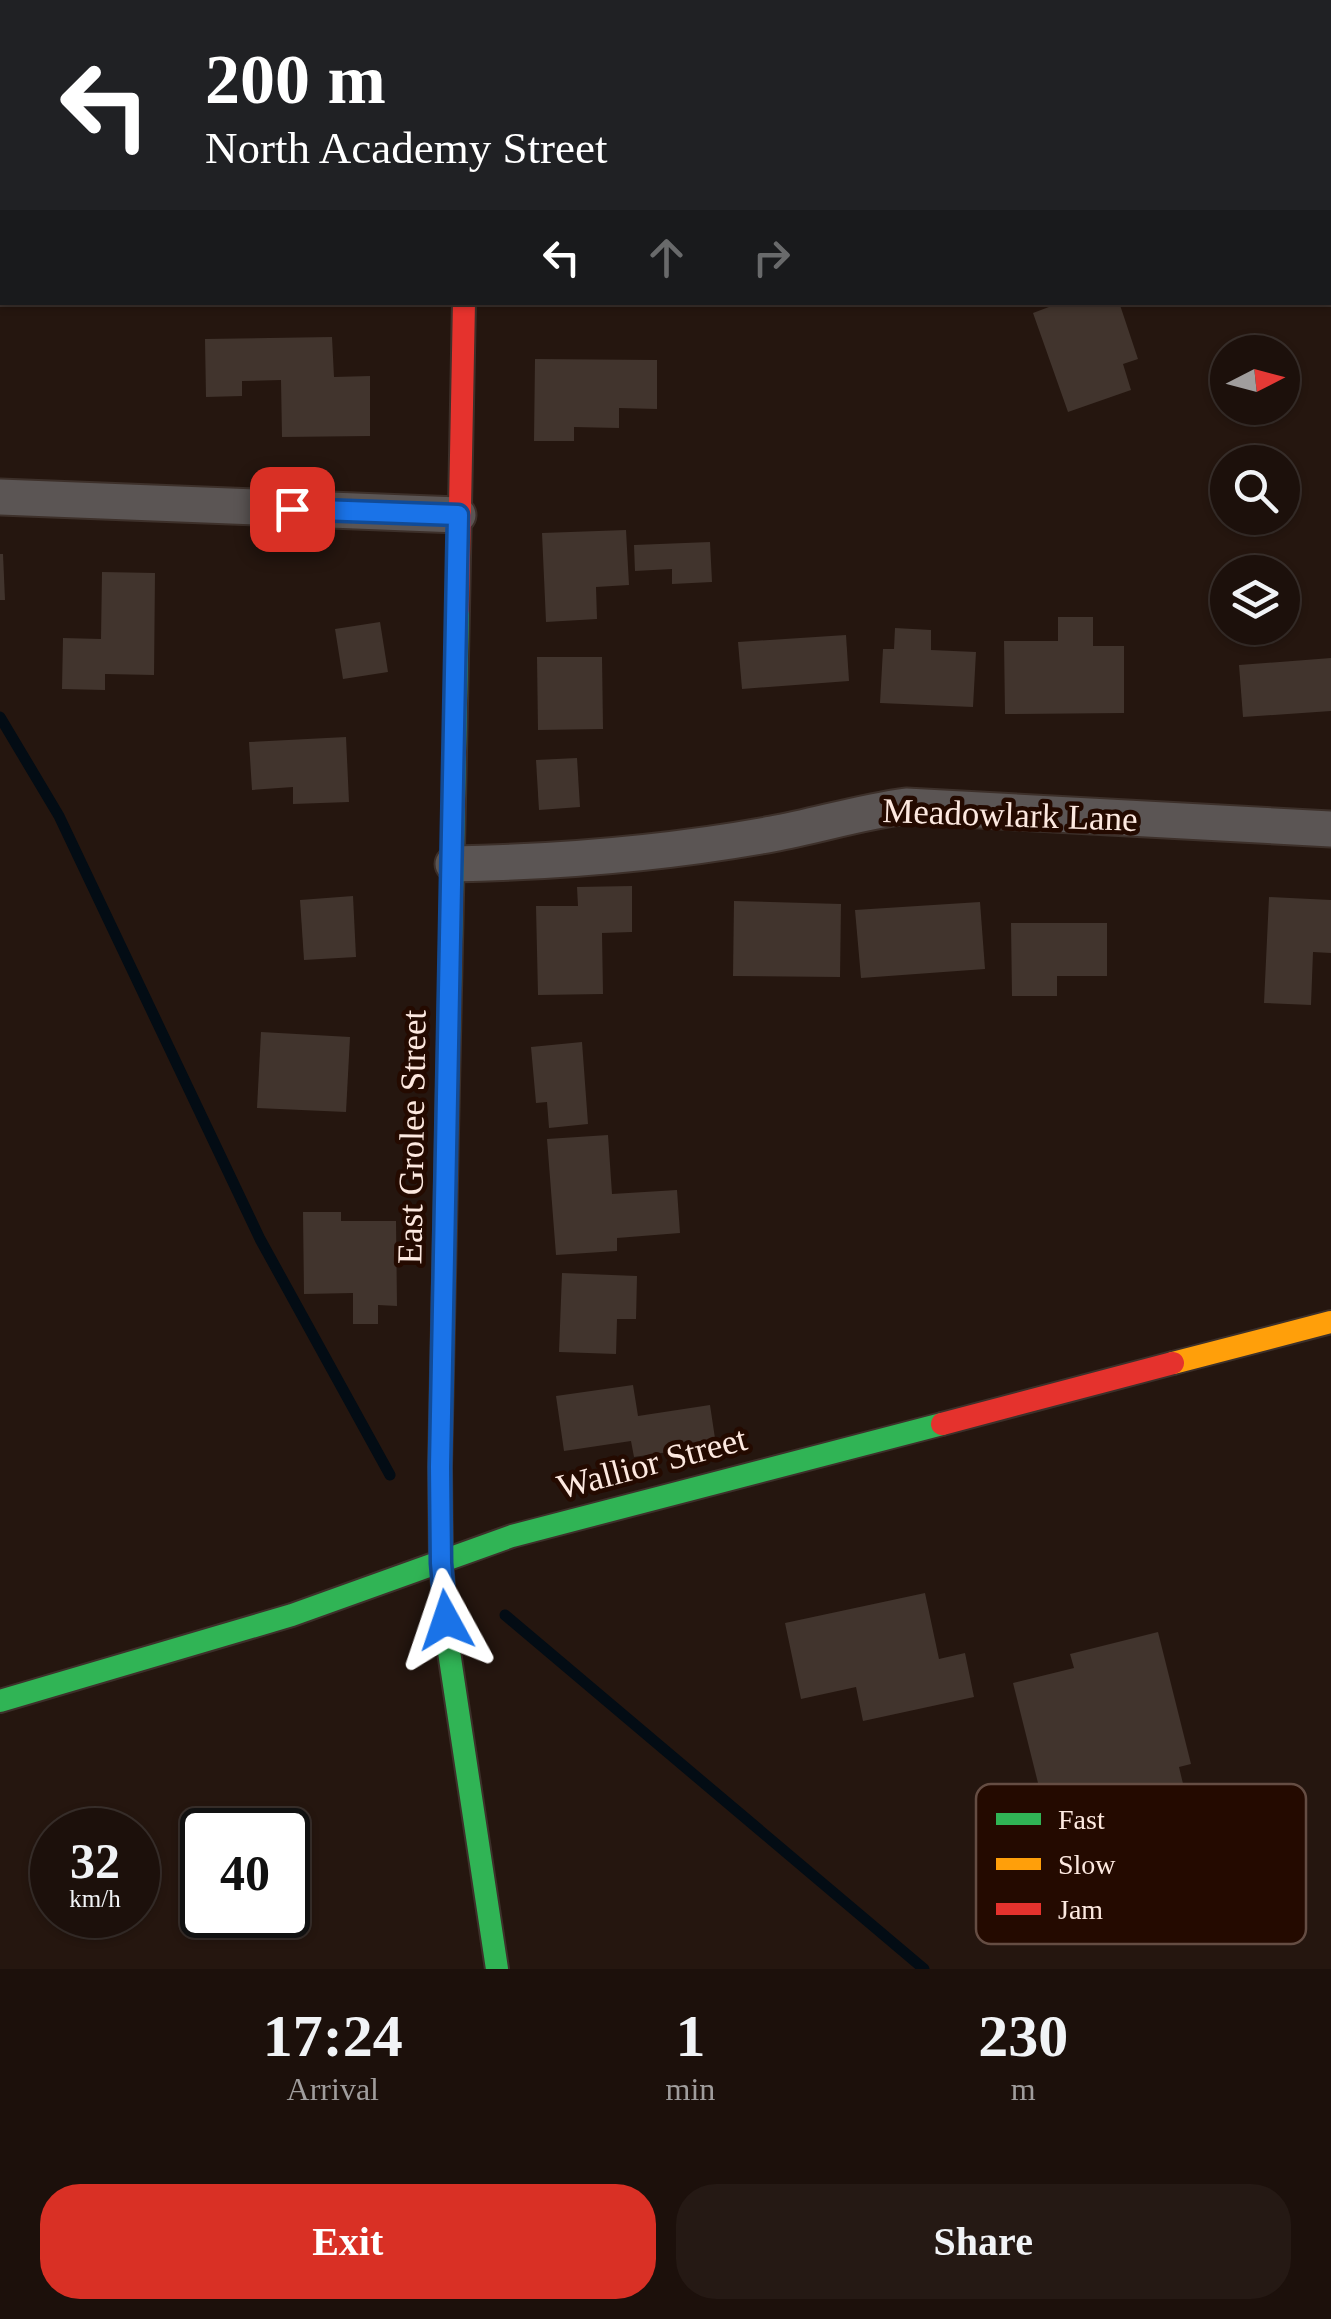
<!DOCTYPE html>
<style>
:root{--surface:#1c100b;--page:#251914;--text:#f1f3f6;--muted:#a09d9d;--line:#3a302c;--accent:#d93025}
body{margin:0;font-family:"Times New Roman",serif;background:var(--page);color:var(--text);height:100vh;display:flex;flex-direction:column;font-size:38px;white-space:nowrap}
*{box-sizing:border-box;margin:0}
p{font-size:32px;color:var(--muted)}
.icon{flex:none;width:55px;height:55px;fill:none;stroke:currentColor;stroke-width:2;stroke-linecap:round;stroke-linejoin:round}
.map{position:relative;height:1969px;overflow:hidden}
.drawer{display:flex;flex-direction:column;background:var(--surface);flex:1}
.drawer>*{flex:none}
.top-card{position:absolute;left:0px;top:0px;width:1332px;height:305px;box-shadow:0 2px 8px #0004,0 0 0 2px var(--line);background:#202124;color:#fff;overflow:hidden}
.needle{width:65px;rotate:84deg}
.buttons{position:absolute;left:1210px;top:335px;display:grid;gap:20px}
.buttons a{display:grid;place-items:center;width:90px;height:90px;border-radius:50%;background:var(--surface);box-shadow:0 2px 8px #0004,0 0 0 2px var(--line);font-size:50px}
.speed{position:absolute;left:30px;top:1808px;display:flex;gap:20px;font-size:50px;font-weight:700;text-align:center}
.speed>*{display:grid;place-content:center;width:130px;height:130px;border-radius:50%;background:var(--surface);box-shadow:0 2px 8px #0004,0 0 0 2px var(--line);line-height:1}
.speed small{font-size:25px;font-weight:400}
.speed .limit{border:5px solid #111;border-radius:15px;background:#fff;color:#111}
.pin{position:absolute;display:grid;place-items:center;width:85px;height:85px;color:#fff;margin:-42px;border-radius:20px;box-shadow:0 5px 15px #0006}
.me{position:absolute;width:110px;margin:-55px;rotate:355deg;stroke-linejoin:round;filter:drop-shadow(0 0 8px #0008)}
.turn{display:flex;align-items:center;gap:35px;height:210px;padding:0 40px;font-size:45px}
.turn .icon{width:130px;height:130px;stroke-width:2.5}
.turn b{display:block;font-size:70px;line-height:85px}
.lanes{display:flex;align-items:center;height:95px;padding:0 40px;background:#0003;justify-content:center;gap:50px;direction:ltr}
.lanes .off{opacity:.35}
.eta{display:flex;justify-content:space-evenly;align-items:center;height:170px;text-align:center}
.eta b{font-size:60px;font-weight:700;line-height:70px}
.action{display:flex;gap:20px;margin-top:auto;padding:20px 40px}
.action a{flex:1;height:115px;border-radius:40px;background:var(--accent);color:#fff;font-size:40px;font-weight:700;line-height:115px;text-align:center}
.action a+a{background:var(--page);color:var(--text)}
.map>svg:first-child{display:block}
</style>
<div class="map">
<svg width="1331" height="1969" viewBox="0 0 1331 1969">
<rect width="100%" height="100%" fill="#25160f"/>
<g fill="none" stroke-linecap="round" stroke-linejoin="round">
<g stroke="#030c14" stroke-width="11">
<polyline points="0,717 59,816 260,1239 390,1475"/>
<polyline points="505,1615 924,1969"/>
</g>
</g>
<g fill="#41342d">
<polygon points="1062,302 1119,302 1138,359 1123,364 1131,390 1068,412 1033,313"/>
<polygon points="332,337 334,377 370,376 370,436 282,437 281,380 242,381 242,396 206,397 205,339"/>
<polygon points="535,359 657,360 657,409 619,408 619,428 574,427 574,441 534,441"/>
<polygon points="626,530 629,585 596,587 597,619 546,622 542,533"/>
<polygon points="710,542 712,582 672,584 672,569 635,571 634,545"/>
<polygon points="0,554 3,554 5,600 0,600"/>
<polygon points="102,572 155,573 154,675 105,674 105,690 62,689 63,638 101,639"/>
<polygon points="1058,617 1093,617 1093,646 1124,646 1124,713 1005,714 1004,641 1058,641"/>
<polygon points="380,622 388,672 343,679 335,629"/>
<polygon points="895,628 931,630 931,650 976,652 973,707 880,703 883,649 894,649"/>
<polygon points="846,635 849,681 742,689 738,642"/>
<polygon points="537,657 602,657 603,729 538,730"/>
<polygon points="1331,658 1331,711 1243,717 1239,665"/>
<polygon points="346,737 349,802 293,804 293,787 252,790 249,742"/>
<polygon points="577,758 580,807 539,810 536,760"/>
<polygon points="632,886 632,932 602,933 603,994 538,995 536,906 578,906 577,887"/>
<polygon points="353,896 356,957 304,960 300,900"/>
<polygon points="1269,897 1331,900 1331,953 1313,952 1311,1005 1264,1003"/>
<polygon points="734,901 841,904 840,977 733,976"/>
<polygon points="980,902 985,969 861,978 855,910"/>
<polygon points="1011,923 1107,923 1107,976 1057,976 1057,996 1012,996"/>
<polygon points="261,1032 350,1037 346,1112 257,1108"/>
<polygon points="582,1042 588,1124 549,1128 547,1102 536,1103 531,1047"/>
<polygon points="608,1135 612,1194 677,1190 680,1233 617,1238 617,1251 556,1255 547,1139"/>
<polygon points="303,1212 341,1212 341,1221 396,1221 397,1306 378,1305 378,1324 353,1324 353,1293 304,1294"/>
<polygon points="562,1273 637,1276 636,1319 617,1319 616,1354 559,1352"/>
<polygon points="633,1385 638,1416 710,1405 716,1445 634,1457 631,1441 564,1451 556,1396"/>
<polygon points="925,1593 939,1659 965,1653 974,1697 863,1721 856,1687 801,1699 785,1623"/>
<polygon points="1158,1632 1191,1764 1179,1767 1192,1821 1093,1845 1081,1797 1044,1807 1013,1683 1074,1668 1070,1654"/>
</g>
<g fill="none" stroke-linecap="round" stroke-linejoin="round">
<g stroke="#3d302a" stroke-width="39">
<g id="street">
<polyline points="0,497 458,515"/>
<path d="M453,864c105,-2 215,-11 319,-30 45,-8 88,-22 134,-28l425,23"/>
</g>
</g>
<g stroke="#3d302a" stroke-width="26">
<g id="fast">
<polyline points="458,609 440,1467 441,1563 448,1645 497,1969"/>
<polyline points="0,1701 292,1615 512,1536 942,1424"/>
</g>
</g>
<g stroke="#3d302a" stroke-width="26">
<g id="slow">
<polyline points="472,0 472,2"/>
<polyline points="1173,1363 1331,1322"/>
</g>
</g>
<g stroke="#3d302a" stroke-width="26">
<g id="jam">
<polyline points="458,609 464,302"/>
<polyline points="942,1424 1173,1363"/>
</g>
</g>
<use href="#street" stroke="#5b5554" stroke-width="35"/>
<use href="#fast" stroke="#30b455" stroke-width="22"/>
<use href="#slow" stroke="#ff9f0a" stroke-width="22"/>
<use href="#jam" stroke="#e5322d" stroke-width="22"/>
</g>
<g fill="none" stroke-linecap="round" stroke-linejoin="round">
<g stroke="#114b97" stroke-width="25">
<polyline id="route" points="292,509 458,515 440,1467 441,1563 446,1620"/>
</g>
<use href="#route" stroke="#1a73e8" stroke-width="18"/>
</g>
<g text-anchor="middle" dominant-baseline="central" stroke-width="9" stroke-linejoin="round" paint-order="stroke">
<g font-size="35" fill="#fde9e0" stroke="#240a00">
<text transform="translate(1010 815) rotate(2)">Meadowlark Lane</text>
<text transform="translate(412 1137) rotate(-89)">East Grolee Street</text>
<text transform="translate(652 1463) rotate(-15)">Wallior Street</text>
</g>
</g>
<rect x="976" y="1784" width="330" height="160" rx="15" fill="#240a00" stroke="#654d43" stroke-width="2.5"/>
<rect x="996" y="1813" width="45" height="12" fill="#30b455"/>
<rect x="996" y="1858" width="45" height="12" fill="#ff9f0a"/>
<rect x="996" y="1903" width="45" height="12" fill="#e5322d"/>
<g font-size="28" fill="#fde9e0">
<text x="1058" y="1829">Fast</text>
<text x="1058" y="1874">Slow</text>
<text x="1058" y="1919">Jam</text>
</g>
</svg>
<div class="buttons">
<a><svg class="needle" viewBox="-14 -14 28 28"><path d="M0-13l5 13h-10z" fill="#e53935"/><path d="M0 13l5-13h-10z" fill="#a09d9d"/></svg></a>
<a><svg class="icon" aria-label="search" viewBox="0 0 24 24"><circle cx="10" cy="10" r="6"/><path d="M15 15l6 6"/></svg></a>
<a><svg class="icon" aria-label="layers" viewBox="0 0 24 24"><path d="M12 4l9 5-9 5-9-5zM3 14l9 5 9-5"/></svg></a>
</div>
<div class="speed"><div>32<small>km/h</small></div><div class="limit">40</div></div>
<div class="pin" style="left:292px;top:509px;background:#d93025"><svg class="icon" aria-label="arrive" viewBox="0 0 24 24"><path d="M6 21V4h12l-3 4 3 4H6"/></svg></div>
<svg class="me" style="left:446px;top:1620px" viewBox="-20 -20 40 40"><path d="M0-17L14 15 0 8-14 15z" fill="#1a73e8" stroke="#fff" stroke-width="4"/></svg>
<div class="top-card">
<div class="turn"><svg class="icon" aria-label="left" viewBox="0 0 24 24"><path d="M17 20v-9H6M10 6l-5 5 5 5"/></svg><div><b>200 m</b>North Academy Street</div></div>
<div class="lanes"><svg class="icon" aria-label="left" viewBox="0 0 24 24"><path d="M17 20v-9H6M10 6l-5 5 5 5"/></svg><svg class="icon off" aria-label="ahead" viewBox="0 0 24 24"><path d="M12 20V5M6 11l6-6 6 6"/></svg><svg class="icon off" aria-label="right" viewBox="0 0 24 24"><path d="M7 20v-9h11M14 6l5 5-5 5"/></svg></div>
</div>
</div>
<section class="drawer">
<div class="eta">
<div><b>17:24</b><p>Arrival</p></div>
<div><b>1</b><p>min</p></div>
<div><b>230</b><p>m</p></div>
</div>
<div class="action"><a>Exit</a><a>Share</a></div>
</section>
